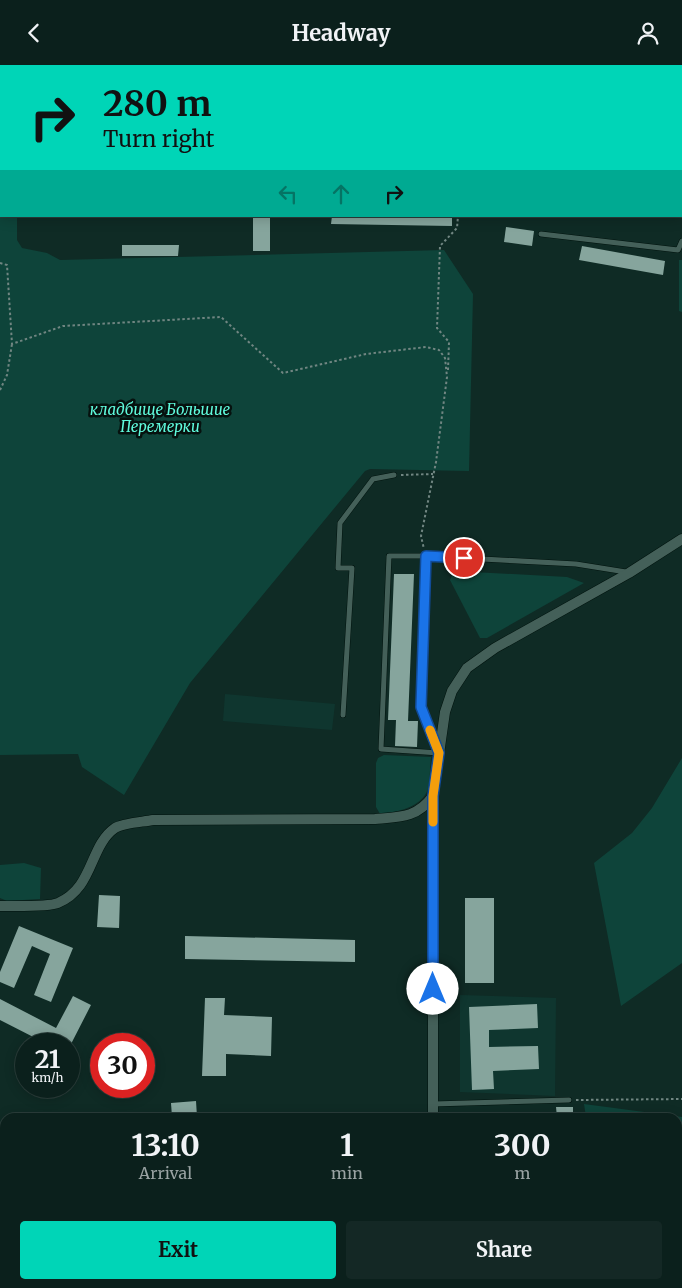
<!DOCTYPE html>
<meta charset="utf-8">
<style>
:root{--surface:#0b201c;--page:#142825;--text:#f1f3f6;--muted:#9aa3a3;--line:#2b3e3b;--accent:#00d5b7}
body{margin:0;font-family:Merriweather,serif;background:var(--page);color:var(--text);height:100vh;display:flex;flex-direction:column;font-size:19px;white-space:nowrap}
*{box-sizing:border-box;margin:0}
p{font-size:16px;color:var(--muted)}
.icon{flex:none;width:28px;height:28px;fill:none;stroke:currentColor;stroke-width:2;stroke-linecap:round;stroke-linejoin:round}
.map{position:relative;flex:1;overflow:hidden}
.panel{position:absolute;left:0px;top:1048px;width:682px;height:176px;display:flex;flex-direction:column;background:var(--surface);border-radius:15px 15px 0 0;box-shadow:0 2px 12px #0003,0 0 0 1px var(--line)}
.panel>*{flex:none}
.guide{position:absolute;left:0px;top:0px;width:682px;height:152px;box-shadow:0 2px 12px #0003,0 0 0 1px var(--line);background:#00d5b7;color:#111;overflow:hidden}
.speed{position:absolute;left:15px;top:968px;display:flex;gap:10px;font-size:25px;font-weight:700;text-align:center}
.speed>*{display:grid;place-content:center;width:65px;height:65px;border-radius:50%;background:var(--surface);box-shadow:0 2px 12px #0003,0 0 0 1px var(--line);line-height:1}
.speed small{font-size:12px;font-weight:400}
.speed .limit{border:8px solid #d22;background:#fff;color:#111}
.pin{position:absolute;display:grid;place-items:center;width:42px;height:42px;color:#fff;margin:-21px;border:2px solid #fff;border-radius:50%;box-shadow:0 1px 5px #0007}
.me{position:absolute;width:55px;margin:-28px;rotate:0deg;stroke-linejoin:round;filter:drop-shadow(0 0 4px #0008)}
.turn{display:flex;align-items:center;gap:18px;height:105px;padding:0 20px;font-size:22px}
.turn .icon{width:65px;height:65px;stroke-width:2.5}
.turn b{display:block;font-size:35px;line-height:42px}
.lanes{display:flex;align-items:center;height:48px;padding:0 20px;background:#0003;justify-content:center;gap:25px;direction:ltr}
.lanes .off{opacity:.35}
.eta{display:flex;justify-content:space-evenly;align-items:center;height:85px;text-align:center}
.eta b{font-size:30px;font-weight:700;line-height:35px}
.primary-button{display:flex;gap:10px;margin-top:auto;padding:10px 20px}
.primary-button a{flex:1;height:58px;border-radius:5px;background:var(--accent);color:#111;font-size:20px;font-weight:700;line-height:58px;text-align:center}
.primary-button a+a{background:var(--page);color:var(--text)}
header{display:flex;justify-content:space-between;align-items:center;height:65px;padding:0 20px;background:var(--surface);font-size:22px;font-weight:700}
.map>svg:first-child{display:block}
</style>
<header><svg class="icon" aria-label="back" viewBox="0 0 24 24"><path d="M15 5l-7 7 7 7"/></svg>Headway<svg class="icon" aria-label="person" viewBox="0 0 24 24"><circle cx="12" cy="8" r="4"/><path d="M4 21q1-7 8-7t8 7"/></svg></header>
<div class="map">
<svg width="682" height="1223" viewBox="0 0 682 1223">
<rect width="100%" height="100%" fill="#0f2b25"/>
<g fill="#0f362f">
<polygon points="0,0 371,0 1,1 1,134"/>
<polygon points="225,629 335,639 332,665 223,656"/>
<polygon points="460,930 556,933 555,1031 460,1027"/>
<polygon points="0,1162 5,1168 5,1219 42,1219 44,1223 0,1223"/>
</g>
<g fill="#0e443a">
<polygon points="506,0 682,0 682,123 681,1"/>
<polygon points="0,101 1,151 17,151 17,175 22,183 47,188 60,195 444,185 473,229 469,406 370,404 365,406 190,618 124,730 82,702 78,689 0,690"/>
<polygon points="679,195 682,195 682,247 679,246"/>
<polygon points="454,506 567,512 584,518 487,573 480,573 450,515"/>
<path d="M384,690l47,2c-1,9 -1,19 -2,28 -4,22 -31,27 -49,29l-4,-7v-44l2,-5z"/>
<polygon points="682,693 682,898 621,941 594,798 632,768 652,743"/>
<polygon points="24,798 41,803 40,834 7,836 0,833 0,800"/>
<polygon points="584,1039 682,1052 682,1223 638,1223 637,1219 678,1219 678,1052 586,1052"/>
</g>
<polygon fill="#267f6e" points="108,1219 167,1219 169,1223 110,1223"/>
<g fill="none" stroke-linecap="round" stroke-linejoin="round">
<polyline stroke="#267f6e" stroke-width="3" points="0,1064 5,1068"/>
</g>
<g fill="#86a59d">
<rect x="253" y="151" width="17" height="35"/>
<polygon points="332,151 452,151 452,161 331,159"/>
<polygon points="506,162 534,166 532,181 504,177"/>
<polygon points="122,180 179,180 178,191 122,191"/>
<polygon points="582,181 665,196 663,210 579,195"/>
<polygon points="394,509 414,509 408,656 418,656 417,682 395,681 396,655 388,655"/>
<polygon points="99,830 120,831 119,863 97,862"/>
<rect x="465" y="833" width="29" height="85"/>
<polygon points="19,861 73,883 51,937 34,930 50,889 32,881 14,923 0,917 0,907"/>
<polygon points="185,871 355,875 355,897 185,894"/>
<polygon points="73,931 91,940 71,979 47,979 0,955 0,934 56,963"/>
<polygon points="205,933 225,933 224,950 272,952 271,991 226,989 226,1011 202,1011"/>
<polygon points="537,939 538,963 489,965 489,982 538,981 539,1004 493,1006 494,1024 472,1025 469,942"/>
<polygon points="196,1036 197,1052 172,1052 171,1038"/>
<polygon points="556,1042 573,1042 573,1052 557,1052"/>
</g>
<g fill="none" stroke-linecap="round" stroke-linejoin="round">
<g stroke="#00130e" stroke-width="6">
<g id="service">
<polyline points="420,0 420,1"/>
<polyline points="80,1 80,0"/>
<polyline points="190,1 190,0"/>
<polyline points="287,1 287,0"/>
<polyline points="360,1 360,0"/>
<polyline points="541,169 678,185 682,176"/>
<polyline points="426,491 389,491 381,684 439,688 421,642 426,491 576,499 626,507"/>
<polyline points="343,650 352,503 338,503 340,458 373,414 394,410"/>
<polyline points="433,1039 569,1035"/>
<polyline points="497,1219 500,1223"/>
</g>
</g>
<g stroke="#00130e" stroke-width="11">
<g id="minor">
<path d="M0,841c12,0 49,1 58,-3 36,-15 31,-57 57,-75 8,-5 28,-6 38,-8l222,-1c25,-2 42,-1 58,-23"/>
<polyline points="433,1052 433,731 445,647 452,626 467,603 495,583 629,508 682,474"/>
<polyline points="0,1151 5,1158"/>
<polyline points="49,1219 52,1223"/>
</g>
</g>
<g stroke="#718682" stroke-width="2" stroke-dasharray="2.5 2.5" stroke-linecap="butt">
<polyline points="462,1 462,0"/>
<polyline points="0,198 7,200 12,279 63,261 221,252 283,308 366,289 426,282 439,285 445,293 447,312 436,397 421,471 424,484"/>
<polyline points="448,305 449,277 437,263 440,181 457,163 458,151"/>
<polyline points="0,325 7,310 12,279"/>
<polyline points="401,410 433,409"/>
<polyline points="576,1035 682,1034"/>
</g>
<use href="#service" stroke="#446059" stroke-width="5"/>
<use href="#minor" stroke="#446059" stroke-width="10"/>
</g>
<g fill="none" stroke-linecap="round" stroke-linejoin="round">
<g stroke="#114b97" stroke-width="12">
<polyline id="route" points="433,924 433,731 439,688 421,642 426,491 464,493"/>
</g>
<use href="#route" stroke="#1a73e8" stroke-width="9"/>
<polyline stroke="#f59e0b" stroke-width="9" points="430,665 439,688 433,731 433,757"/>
</g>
<g text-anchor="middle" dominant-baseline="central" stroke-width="5" stroke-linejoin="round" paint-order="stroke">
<g font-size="15" font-style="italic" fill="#5ffadc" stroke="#06110e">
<text x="160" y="344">кладбище Большие<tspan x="160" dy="17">Перемерки</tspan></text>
</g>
</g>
</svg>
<div class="speed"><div>21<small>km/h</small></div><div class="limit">30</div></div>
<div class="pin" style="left:464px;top:493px;background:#d93025"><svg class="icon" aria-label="arrive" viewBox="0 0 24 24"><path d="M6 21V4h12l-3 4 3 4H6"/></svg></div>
<svg class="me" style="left:433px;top:924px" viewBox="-20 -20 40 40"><circle r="19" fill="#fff"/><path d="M0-13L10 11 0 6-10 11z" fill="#1a73e8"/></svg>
<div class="guide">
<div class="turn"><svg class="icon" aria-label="right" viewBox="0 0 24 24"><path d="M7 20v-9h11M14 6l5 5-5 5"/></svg><div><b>280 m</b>Turn right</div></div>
<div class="lanes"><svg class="icon off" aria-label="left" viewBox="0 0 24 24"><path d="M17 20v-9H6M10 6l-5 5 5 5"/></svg><svg class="icon off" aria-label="ahead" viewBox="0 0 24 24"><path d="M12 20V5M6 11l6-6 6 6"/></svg><svg class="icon" aria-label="right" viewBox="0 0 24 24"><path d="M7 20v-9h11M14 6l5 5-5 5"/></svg></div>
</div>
<section class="panel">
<div class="eta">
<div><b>13:10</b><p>Arrival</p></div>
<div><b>1</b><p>min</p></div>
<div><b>300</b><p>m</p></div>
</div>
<div class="primary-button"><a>Exit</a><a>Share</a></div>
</section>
</div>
